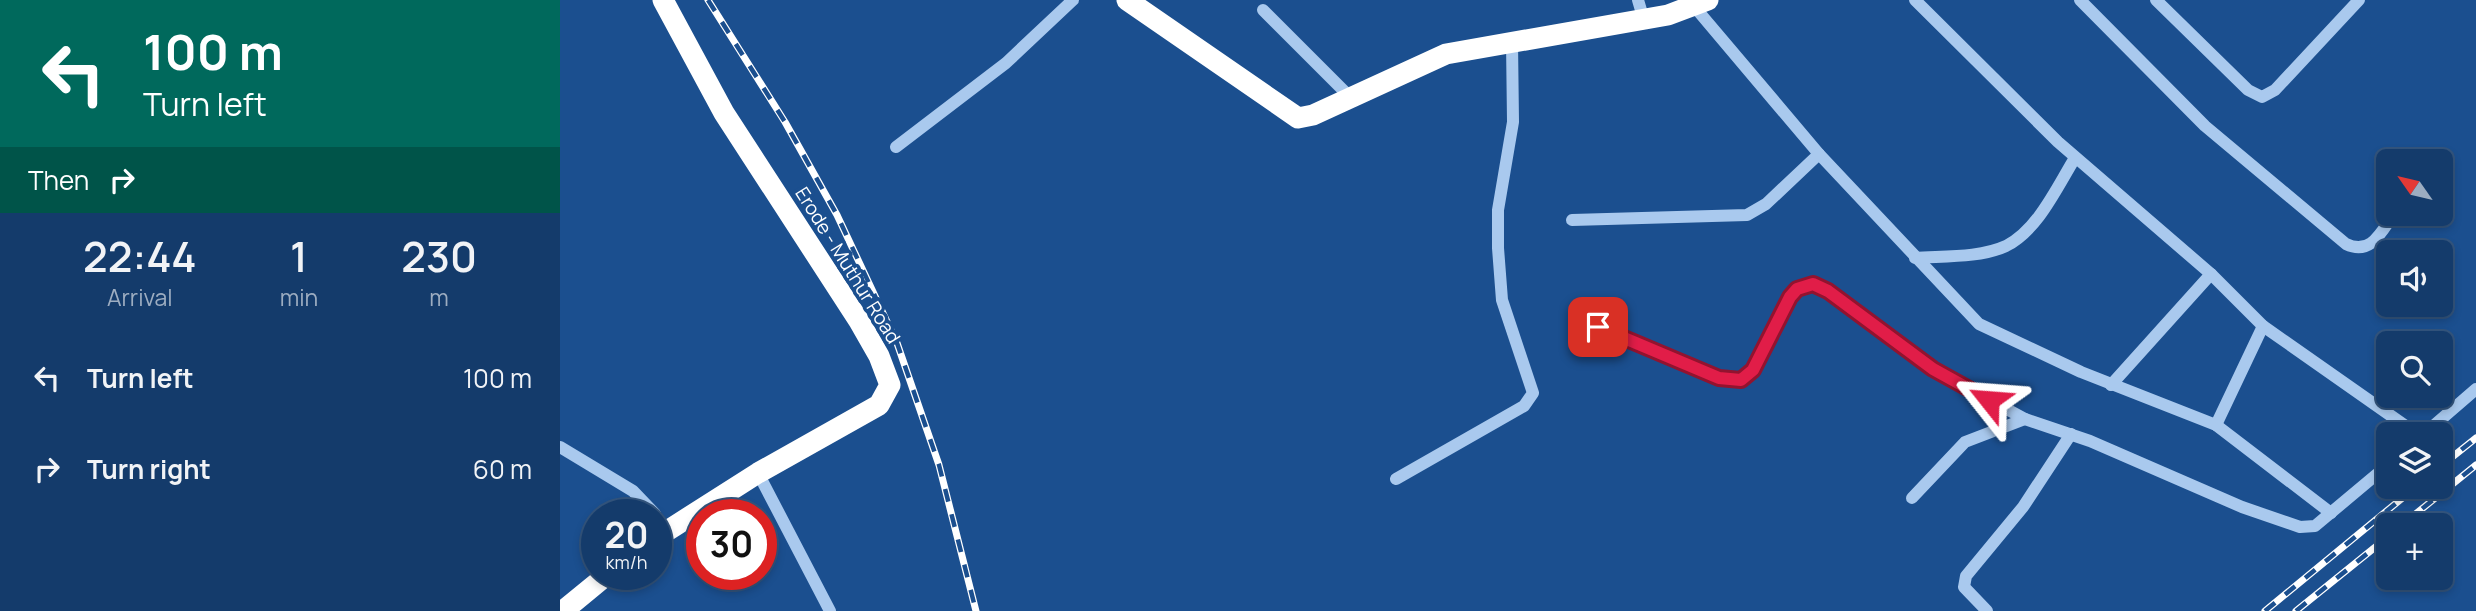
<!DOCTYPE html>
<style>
:root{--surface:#143b6b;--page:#1d4271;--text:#f1f3f6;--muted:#9dadc1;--line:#33557e}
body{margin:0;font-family:Manrope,sans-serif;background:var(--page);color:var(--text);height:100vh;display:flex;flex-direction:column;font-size:26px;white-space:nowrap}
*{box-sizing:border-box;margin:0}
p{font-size:23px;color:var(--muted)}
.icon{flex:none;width:38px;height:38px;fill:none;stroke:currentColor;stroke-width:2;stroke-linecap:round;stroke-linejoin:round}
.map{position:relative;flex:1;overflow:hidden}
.details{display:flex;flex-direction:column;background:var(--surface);width:560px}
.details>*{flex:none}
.banner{background:#00695c;color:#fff;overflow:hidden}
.needle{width:46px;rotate:304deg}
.buttons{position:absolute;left:1816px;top:149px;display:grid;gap:14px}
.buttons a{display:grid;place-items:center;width:77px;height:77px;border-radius:10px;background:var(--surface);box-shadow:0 4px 10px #0003,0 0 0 2px var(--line);font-size:35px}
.speed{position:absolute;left:21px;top:499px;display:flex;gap:14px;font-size:35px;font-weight:700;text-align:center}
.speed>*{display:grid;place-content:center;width:91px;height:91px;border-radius:50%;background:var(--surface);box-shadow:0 4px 10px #0003,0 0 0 2px var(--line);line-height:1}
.speed small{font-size:18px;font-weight:400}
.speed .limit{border:10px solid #d22;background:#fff;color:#111}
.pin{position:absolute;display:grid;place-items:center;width:60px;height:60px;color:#fff;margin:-30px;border-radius:14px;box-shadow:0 4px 10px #0006}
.me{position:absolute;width:77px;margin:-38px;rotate:298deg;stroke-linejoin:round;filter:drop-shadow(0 0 5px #0008)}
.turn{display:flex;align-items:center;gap:24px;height:147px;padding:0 28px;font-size:32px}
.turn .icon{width:91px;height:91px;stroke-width:2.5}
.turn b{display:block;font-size:49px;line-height:60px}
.then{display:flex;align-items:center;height:66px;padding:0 28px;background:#0003;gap:14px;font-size:26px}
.eta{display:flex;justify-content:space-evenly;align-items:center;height:119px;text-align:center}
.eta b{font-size:42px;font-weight:600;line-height:49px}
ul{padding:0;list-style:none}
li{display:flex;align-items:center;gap:21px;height:91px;padding:0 28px}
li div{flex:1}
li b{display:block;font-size:26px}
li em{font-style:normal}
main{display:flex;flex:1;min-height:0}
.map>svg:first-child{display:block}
</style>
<main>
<section class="details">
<div class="banner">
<div class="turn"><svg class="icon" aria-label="left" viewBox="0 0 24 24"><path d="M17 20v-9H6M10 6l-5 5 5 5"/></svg><div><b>100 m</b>Turn left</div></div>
<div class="then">Then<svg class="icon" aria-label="right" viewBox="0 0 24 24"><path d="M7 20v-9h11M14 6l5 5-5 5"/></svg></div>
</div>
<div class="eta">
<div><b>22:44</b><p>Arrival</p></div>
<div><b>1</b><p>min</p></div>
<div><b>230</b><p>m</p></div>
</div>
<ul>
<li><svg class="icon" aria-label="left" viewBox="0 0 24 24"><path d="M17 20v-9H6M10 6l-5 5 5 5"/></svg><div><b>Turn left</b></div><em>100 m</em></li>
<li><svg class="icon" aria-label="right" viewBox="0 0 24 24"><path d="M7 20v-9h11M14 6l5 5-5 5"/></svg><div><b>Turn right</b></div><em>60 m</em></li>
</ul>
</section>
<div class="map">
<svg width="1916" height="611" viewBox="0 0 1916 611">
<rect width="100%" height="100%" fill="#1b4f8f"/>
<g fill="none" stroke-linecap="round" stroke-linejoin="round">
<g stroke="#a9c9ee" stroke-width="12">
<polyline points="1078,0 1083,17"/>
<polyline points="1355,0 1498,142 1651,274 1703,326 1857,434"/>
<path d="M1520,0l125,126 141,118c25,12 35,-12 48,-30"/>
<polyline points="1596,0 1688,90 1702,97 1715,90 1799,0"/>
<polyline points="1133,5 1259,154 1419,324 1521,372 1656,425 1771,513"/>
<polyline points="703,10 791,98"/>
<polyline points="336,147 446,63 513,0"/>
<polyline points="1870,161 1875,155"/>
<polyline points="1012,220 1187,215 1206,204 1259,154"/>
<path d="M1355,258c28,-2 65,0 91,-12 32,-16 51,-59 69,-88"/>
<polyline points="1038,327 1159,378 1181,380 1193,370 1230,297 1237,289 1253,284 1267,291 1373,369 1465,419 1530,441 1682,507 1740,527 1755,526 1829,464"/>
<polyline points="1551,385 1651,274"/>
<polyline points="1656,425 1703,326"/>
<polyline points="1864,434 1916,389"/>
<polyline points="0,447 73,491 95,514"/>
<polyline points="198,473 270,611"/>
<polyline points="836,479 964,406 973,393 942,300 938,248 938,210 953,122 952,42"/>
<polyline points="1352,498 1405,442 1465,419"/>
<polyline points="1427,611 1404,587 1406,576 1463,507 1511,434"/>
</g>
<g stroke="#fff" stroke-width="21">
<polyline points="567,0 738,118 753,115 886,54 1108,15 1148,0"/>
<polyline points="96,538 198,473 319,405 330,385 319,356 299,321 164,113 103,0"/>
<polyline points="3,611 48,574"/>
</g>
<g stroke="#fff" stroke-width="7">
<g id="rail">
<polyline points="148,0 225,122 277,215 337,343 379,465 416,611"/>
<polyline points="1881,466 1916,438"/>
<polyline points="1842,525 1916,465"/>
<polyline points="1705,611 1857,486"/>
<polyline points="1736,611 1829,536"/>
</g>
</g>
<use href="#rail" stroke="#1b4f8f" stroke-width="4.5" stroke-dasharray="13" stroke-linecap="butt"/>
</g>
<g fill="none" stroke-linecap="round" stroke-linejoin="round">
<g stroke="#92132f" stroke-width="18">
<polyline id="route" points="1038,327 1159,378 1181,380 1193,370 1230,297 1237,289 1253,284 1268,291 1373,369 1429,400"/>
</g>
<use href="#route" stroke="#e11d48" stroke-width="12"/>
</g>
<g text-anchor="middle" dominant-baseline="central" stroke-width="7" stroke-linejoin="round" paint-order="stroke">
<g font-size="19" fill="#fff" stroke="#1b4f8f">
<text transform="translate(288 265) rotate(58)">Erode - Muthur Road</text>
</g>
</g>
</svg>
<div class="buttons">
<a><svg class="needle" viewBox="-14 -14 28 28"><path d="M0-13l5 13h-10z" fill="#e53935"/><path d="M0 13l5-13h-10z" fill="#9dadc1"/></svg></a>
<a><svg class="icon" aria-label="sound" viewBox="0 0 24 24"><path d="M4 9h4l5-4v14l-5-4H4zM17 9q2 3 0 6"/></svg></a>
<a><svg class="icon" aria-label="search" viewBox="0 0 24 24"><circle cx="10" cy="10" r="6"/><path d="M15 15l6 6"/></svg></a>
<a><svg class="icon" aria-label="layers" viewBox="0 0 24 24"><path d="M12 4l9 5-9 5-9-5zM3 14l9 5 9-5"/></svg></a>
<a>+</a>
</div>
<div class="speed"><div>20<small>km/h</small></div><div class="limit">30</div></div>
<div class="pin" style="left:1038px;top:327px;background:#d93025"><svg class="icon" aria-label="arrive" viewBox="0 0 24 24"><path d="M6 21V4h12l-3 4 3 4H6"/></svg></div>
<svg class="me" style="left:1429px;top:400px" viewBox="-20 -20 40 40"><path d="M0-17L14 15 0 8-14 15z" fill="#e11d48" stroke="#fff" stroke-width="4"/></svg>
</div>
</main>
